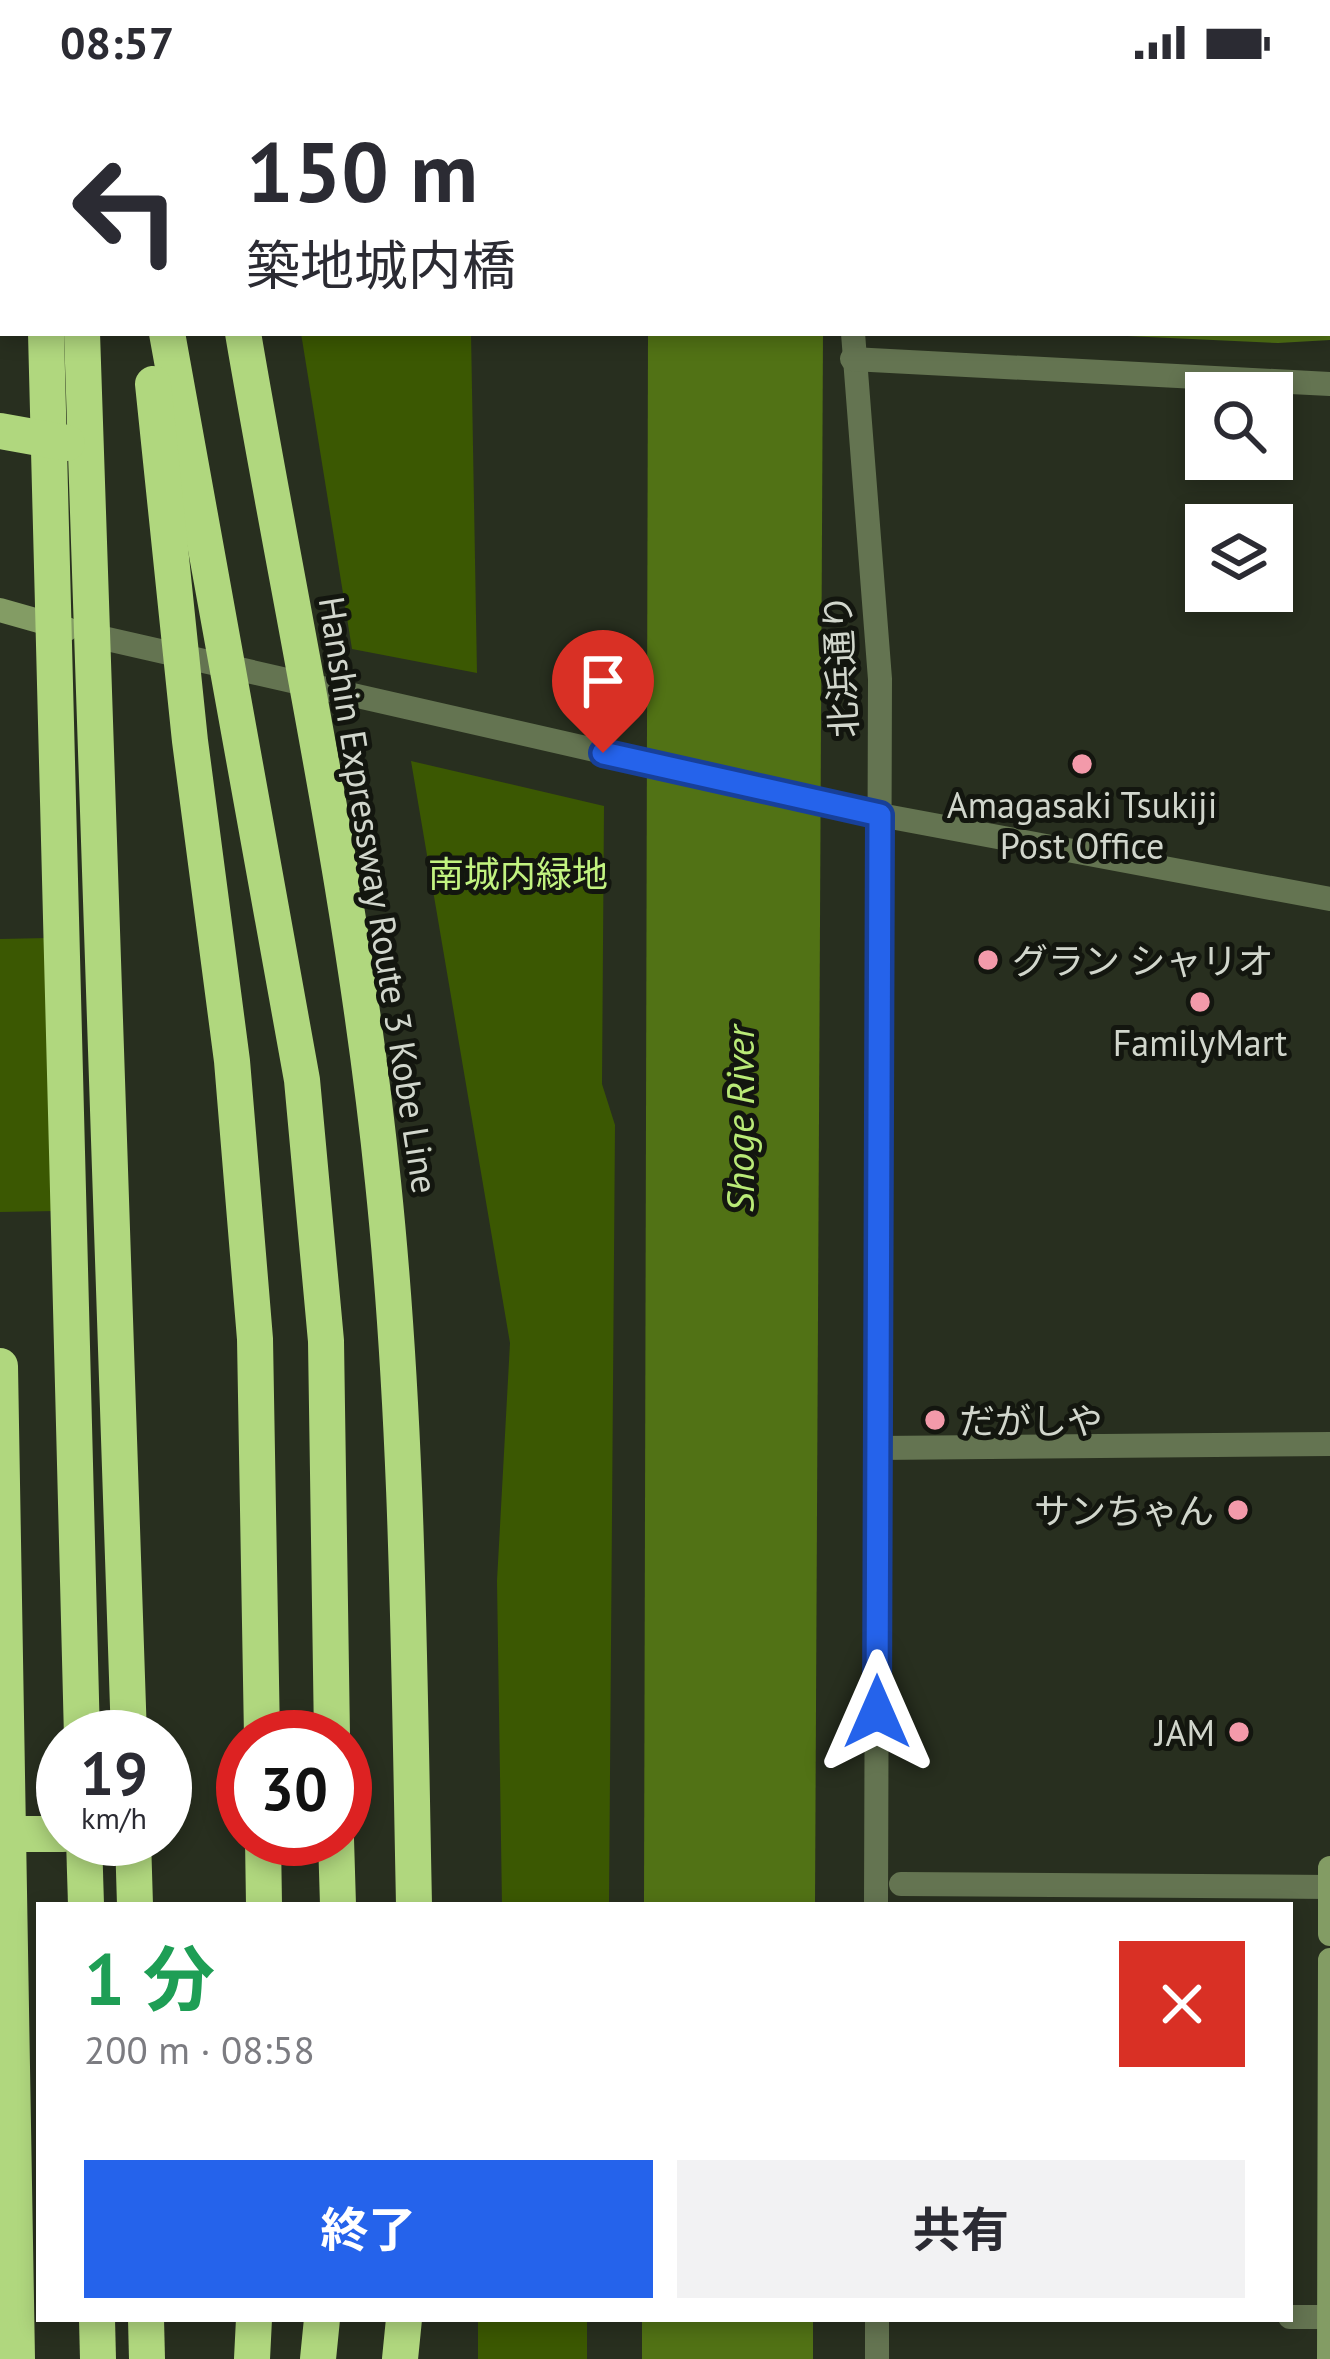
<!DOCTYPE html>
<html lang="ja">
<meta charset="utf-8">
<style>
:root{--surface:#fff;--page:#f2f2f3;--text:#2b2b33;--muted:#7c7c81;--accent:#2563eb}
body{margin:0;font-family:"PT Sans","Noto Sans JP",sans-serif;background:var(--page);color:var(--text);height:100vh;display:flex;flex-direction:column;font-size:45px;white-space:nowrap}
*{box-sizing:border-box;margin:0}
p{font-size:39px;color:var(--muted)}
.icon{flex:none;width:66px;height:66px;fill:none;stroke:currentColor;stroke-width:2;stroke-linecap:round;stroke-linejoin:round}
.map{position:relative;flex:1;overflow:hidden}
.sheet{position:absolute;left:36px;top:1818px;width:1257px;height:420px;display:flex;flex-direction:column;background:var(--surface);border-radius:0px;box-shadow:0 6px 18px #0003}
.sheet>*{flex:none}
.hud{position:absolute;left:0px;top:0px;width:1332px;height:252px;box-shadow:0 6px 18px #0003;background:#fff;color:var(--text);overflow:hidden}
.fabs{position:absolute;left:1185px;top:288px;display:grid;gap:24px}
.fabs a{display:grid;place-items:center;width:108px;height:108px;border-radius:0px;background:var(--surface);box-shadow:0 6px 18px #0003;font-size:60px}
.speed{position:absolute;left:36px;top:1626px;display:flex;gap:24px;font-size:60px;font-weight:700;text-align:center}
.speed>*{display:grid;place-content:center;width:156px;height:156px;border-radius:50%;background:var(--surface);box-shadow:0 6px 18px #0003;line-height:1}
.speed small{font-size:30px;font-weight:400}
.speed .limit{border:18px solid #d22;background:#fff;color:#111}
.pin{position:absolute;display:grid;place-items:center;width:102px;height:102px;color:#fff;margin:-123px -51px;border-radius:50% 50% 50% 0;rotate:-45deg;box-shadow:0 0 12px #0007}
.pin .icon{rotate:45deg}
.me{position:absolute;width:132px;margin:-66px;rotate:0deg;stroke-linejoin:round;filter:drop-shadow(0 0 9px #0008)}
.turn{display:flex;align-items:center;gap:42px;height:252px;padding:0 48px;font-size:54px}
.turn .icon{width:156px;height:156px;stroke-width:2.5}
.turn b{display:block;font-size:84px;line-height:102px}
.round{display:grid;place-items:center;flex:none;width:126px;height:126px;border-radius:0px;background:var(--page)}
.overview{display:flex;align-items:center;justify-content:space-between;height:204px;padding:0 48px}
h1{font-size:72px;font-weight:700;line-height:90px;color:#1e9e55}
.button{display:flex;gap:24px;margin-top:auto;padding:24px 48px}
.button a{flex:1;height:138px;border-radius:0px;background:var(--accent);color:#fff;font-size:48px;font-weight:700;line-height:138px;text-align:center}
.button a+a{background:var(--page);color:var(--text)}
.status{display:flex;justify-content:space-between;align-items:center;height:84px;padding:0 60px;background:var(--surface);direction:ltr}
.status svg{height:33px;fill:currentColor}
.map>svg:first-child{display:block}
</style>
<div class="status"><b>08:57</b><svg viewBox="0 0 49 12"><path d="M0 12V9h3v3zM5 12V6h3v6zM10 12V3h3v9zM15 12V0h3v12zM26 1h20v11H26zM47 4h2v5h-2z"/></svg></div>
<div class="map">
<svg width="1330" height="2275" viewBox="0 0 1330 2275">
<rect width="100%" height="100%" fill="#282f1f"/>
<g fill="#3b5802">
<polygon points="301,249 471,249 477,589 352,565"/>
<polygon points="411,677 604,722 602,1000 615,1041 609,1821 502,1821 497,1497 510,1259"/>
<polygon points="48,854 56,1127 0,1128 0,855"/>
<rect x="478" y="2235" width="109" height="40"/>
</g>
<g fill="#517215">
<polygon points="1330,73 1330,256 1278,259 1063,249 1329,249"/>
<polygon points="648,249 823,249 815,1821 644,1821"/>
<rect x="642" y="2235" width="171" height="40"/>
</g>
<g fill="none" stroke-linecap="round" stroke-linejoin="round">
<g stroke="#647451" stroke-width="24">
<polyline points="862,0 862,3"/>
<polyline points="1113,0 1116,3"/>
<polyline points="1314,3 1314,0"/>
<polyline points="853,249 880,595 876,1821"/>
<polyline points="852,275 1330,300"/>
<polyline points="94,552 880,731 1330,815"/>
<polyline points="878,1364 1330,1360"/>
<polyline points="901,1800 1330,1803"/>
<polyline points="1290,2233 1330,2233"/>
<polyline points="877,2275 877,2235"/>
</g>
<g stroke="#839c64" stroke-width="24">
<polyline points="0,526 67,545"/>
<polyline points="1330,1784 1330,1850"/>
<polyline points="1329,2275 1330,1876"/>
</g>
<g stroke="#b0d77e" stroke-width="36">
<polyline points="40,0 40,3"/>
<polyline points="73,0 73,3"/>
<polyline points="126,0 127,3"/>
<polyline points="201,0 202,3"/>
<polyline points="46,249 82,1653"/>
<polyline points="82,249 129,1653"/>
<polyline points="167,249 302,996 326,1257 332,1653"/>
<path d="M243,249c48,282 111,563 140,849 25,240 26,482 31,723"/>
<polyline points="153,300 190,657 232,977 255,1255 262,1653"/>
<polyline points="0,347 67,359"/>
<polyline points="0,1282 17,2275"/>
<polyline points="0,1750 63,1750"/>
<polyline points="84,1755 86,1821"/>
<polyline points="133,1755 135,1821"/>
<polyline points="263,1755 264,1821"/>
<polyline points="336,1755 338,1821"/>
<polyline points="97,2235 98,2275"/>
<polyline points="146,2235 147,2275"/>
<polyline points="252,2275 254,2235"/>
<polyline points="318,2275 322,2235"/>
<polyline points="400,2275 404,2235"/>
</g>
</g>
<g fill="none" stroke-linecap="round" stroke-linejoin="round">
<g stroke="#184099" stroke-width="30">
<polyline id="route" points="603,669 880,731 877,1628"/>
</g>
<use href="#route" stroke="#2563eb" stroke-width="21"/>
</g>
<g fill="#f39aaa" stroke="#13160f" stroke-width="4.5">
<circle cx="1082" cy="680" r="12"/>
<circle cx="988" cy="876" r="12"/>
<circle cx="1200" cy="918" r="12"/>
<circle cx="935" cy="1336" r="12"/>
<circle cx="1238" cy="1426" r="12"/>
<circle cx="1239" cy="1648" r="12"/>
</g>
<g text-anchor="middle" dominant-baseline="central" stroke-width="10" stroke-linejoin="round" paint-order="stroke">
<g font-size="36" fill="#d1d6cc" stroke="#13160f">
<text transform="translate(840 582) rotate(-93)">北浜通り</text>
<text transform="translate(379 811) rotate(81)">Hanshin Expressway Route 3 Kobe Line</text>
</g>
<g font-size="36" fill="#d1d6cc" stroke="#13160f">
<text x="1082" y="720">Amagasaki Tsukiji<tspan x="1082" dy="41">Post Office</tspan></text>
<text x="1012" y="876" text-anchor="start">グラン シャリオ</text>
<text x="1200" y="958">FamilyMart</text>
<text x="959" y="1336" text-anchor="start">だがしや</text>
<text x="1214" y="1426" text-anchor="end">サンちゃん</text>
<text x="1215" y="1648" text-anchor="end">JAM</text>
</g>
<g font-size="36" fill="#c2f380" stroke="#13160f">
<text x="518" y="789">南城内緑地</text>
</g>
<g font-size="39" font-style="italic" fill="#b9ea77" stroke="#13160f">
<text transform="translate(739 1035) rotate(-90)">Shoge River</text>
</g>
</g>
</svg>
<div class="fabs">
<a><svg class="icon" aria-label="search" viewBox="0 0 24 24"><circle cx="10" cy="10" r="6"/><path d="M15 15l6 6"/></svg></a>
<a><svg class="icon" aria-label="layers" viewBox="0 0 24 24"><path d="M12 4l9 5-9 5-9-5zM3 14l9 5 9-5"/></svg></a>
</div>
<div class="speed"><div>19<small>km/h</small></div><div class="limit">30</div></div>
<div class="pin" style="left:603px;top:669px;background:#d93025"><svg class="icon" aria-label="arrive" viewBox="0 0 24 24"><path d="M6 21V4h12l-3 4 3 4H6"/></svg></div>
<svg class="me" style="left:877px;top:1628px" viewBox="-20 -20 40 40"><path d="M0-17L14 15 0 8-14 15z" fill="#2563eb" stroke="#fff" stroke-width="4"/></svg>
<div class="hud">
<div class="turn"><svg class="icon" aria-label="left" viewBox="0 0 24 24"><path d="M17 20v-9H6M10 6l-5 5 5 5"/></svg><div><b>150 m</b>築地城内橋</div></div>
</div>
<section class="sheet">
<div class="overview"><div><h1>1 分</h1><p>200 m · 08:58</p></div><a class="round" style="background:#d93025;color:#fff"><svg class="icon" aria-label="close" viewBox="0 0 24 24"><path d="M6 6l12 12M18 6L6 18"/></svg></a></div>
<div class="button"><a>終了</a><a>共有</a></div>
</section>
</div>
